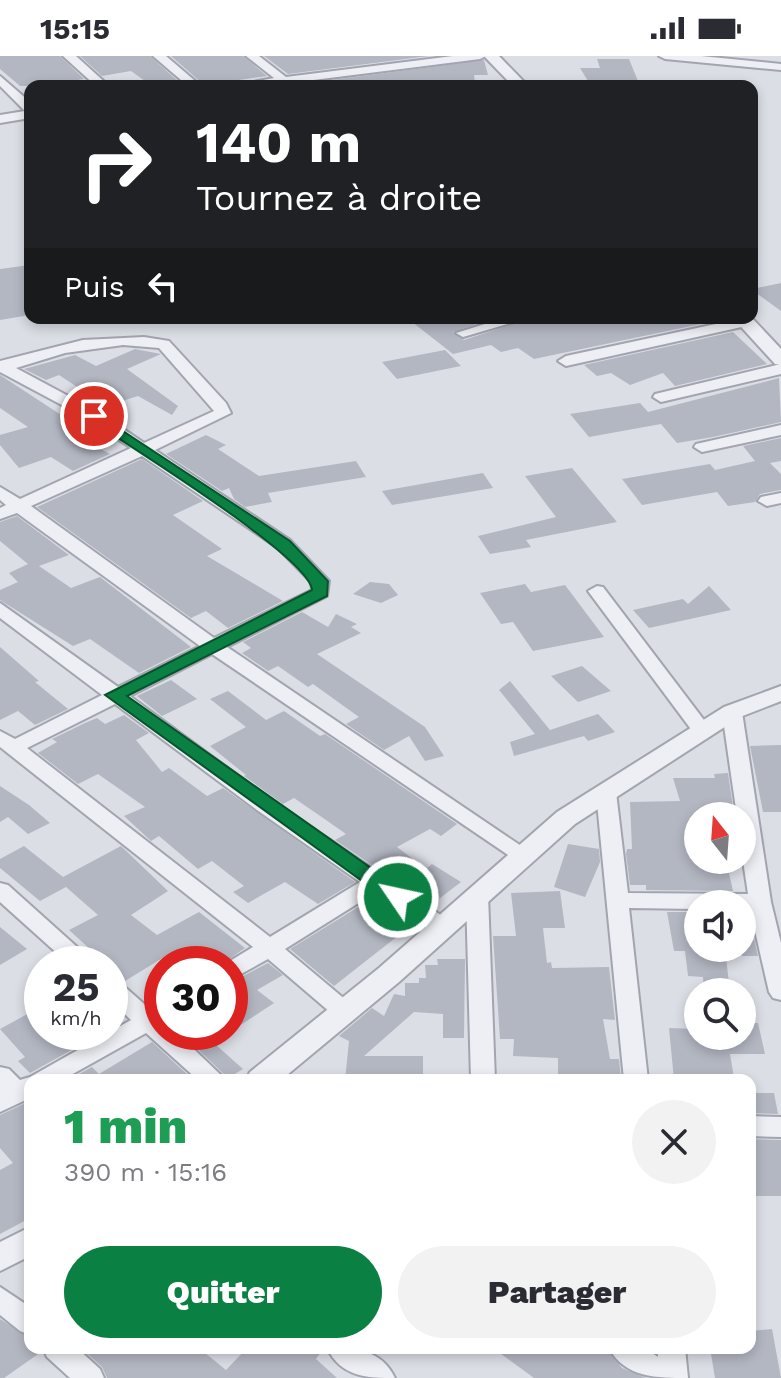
<!DOCTYPE html>
<html lang="fr">
<meta charset="utf-8">
<style>
:root{--surface:#fff;--page:#f2f2f3;--text:#2b2b33;--muted:#7c7c81;--accent:#0b8043}
body{margin:0;font-family:"Work Sans",sans-serif;background:var(--page);color:var(--text);height:100vh;display:flex;flex-direction:column;font-size:30px;white-space:nowrap}
*{box-sizing:border-box;margin:0}
p{font-size:26px;color:var(--muted)}
.icon{flex:none;width:44px;height:44px;fill:none;stroke:currentColor;stroke-width:2;stroke-linecap:round;stroke-linejoin:round}
.map{position:relative;flex:1;overflow:hidden}
.side{position:absolute;left:24px;top:1018px;width:732px;height:280px;display:flex;flex-direction:column;background:var(--surface);border-radius:16px;box-shadow:0 4px 12px #0003}
.side>*{flex:none}
.banner{position:absolute;left:24px;top:24px;width:734px;height:244px;border-radius:16px;box-shadow:0 4px 12px #0003;background:#202124;color:#fff;overflow:hidden}
.needle{width:52px;rotate:343deg}
.buttons{position:absolute;left:684px;top:746px;display:grid;gap:16px}
.buttons a{display:grid;place-items:center;width:72px;height:72px;border-radius:50%;background:var(--surface);box-shadow:0 4px 12px #0003;font-size:40px}
.speed{position:absolute;left:24px;top:890px;display:flex;gap:16px;font-size:40px;font-weight:700;text-align:center}
.speed>*{display:grid;place-content:center;width:104px;height:104px;border-radius:50%;background:var(--surface);box-shadow:0 4px 12px #0003;line-height:1}
.speed small{font-size:20px;font-weight:400}
.speed .limit{border:12px solid #d22;background:#fff;color:#111}
.pin{position:absolute;display:grid;place-items:center;width:68px;height:68px;color:#fff;margin:-34px;border:4px solid #fff;border-radius:50%;box-shadow:0 2px 8px #0007}
.me{position:absolute;width:88px;margin:-44px;rotate:304deg;stroke-linejoin:round;filter:drop-shadow(0 0 6px #0008)}
.turn{display:flex;align-items:center;gap:28px;height:168px;padding:0 40px;font-size:36px}
.turn .icon{width:104px;height:104px;stroke-width:2.5}
.turn b{display:block;font-size:56px;line-height:68px}
.then{display:flex;align-items:center;height:76px;padding:0 40px;background:#0003;gap:16px;font-size:30px}
.round{display:grid;place-items:center;flex:none;width:84px;height:84px;border-radius:42px;background:var(--page)}
.summary{display:flex;align-items:center;justify-content:space-between;height:136px;padding:0 40px}
h1{font-size:48px;font-weight:800;line-height:60px;color:#1e9e55}
.button{display:flex;gap:16px;margin-top:auto;padding:16px 40px}
.button a{flex:1;height:92px;border-radius:48px;background:var(--accent);color:#fff;font-size:32px;font-weight:800;line-height:92px;text-align:center}
.button a+a{background:var(--page);color:var(--text)}
.status{display:flex;justify-content:space-between;align-items:center;height:56px;padding:0 40px;background:var(--surface);direction:ltr}
.status svg{height:22px;fill:currentColor}
.map>svg:first-child{display:block}
</style>
<div class="status"><b>15:15</b><svg viewBox="0 0 49 12"><path d="M0 12V9h3v3zM5 12V6h3v6zM10 12V3h3v9zM15 12V0h3v12zM26 1h20v11H26zM47 4h2v5h-2z"/></svg></div>
<div class="map">
<svg width="781" height="1322" viewBox="0 0 781 1322">
<rect width="100%" height="100%" fill="#dcdee6"/>
<g fill="#b3b7c2">
<polygon points="0,0 60,0 84,23 65,26 70,30 20,30 0,13"/>
<polygon points="80,0 150,0 181,28 152,30 131,15 102,20"/>
<polygon points="171,0 243,0 267,20 204,29"/>
<polygon points="264,0 429,0 288,18"/>
<polygon points="597,3 629,3 640,30 591,30 580,12 600,12"/>
<polygon points="484,4 488,19 474,19 475,27 446,27 448,30 302,28"/>
<polygon points="30,209 30,259 0,264 0,213"/>
<polygon points="781,227 781,255 752,234 752,233"/>
<polygon points="407,262 494,262 453,276 464,284 531,262 720,264 534,303 518,292 501,296 491,289 453,298"/>
<polygon points="733,276 767,308 675,330 663,317 630,329 611,317 597,320 584,309"/>
<polygon points="135,293 161,298 127,313 178,350 172,359 138,340 106,350 59,319 46,324 24,313 75,299 96,310"/>
<polygon points="445,294 461,310 397,323 382,306"/>
<polygon points="0,319 101,385 93,389 110,398 73,415 51,401 19,412 0,389 0,379 28,371 0,352"/>
<polygon points="779,322 781,366 713,381 677,387 661,368 589,381 570,358 640,347 648,356"/>
<polygon points="206,379 226,389 218,393 259,420 356,405 366,421 268,437 272,446 245,451 234,443 229,432 222,435 166,398"/>
<polygon points="781,382 781,405 770,407 781,418 781,434 760,438 755,446 728,450 717,436 642,449 622,423 710,408 715,414 755,405 743,390"/>
<polygon points="142,403 203,445 173,459 222,493 207,500 283,545 228,572 206,555 191,562 37,451"/>
<polygon points="572,412 617,466 526,484 531,491 490,498 478,480 556,461 525,420"/>
<polygon points="483,417 493,432 392,449 382,435"/>
<polygon points="17,460 69,499 39,510 71,532 100,521 191,591 139,617 90,583 73,590 0,544 0,534 18,526 9,517 28,508 0,485 0,466"/>
<polygon points="370,526 389,528 398,539 381,547 353,538"/>
<polygon points="525,528 531,536 565,529 604,581 533,595 513,566 501,568 480,537"/>
<polygon points="709,530 731,554 649,572 633,554 683,543 688,548"/>
<polygon points="302,556 328,571 336,558 357,568 351,571 361,577 317,598 425,671 444,700 425,705 409,680 384,694 346,668 359,661 313,628 308,631 278,610 268,615 242,597 251,592 243,586"/>
<polygon points="0,591 39,625 35,626 68,653 35,669 18,655 0,664"/>
<polygon points="582,610 611,635 578,646 551,620"/>
<polygon points="171,624 197,643 162,660 137,640"/>
<polygon points="510,625 550,674 598,658 615,676 588,685 584,680 514,700 510,686 535,678 499,634"/>
<polygon points="228,635 266,664 284,655 320,680 325,678 457,768 441,780 430,773 397,791 426,813 432,808 461,826 431,849 335,784 346,778 326,764 294,742 283,748 244,720 246,719 210,690 246,671 210,643"/>
<polygon points="124,659 149,677 136,684 162,716 169,712 207,740 223,732 355,826 318,848 285,826 248,847 233,836 244,830 212,805 198,813 159,780 151,785 124,760 145,751 98,718 78,728 38,697 57,686 52,683 85,667 97,662 105,668"/>
<polygon points="781,689 781,756 763,756 750,690"/>
<polygon points="728,717 733,751 715,750 717,760 698,760 698,804 726,804 733,835 646,834 646,829 630,829 626,798 627,793 632,793 630,746 680,745 673,722 715,722 714,718"/>
<polygon points="0,730 29,749 50,767 28,778 8,761 0,766"/>
<polygon points="568,788 599,793 600,806 585,841 554,831"/>
<polygon points="24,790 63,821 121,790 168,835 131,859 157,879 199,856 245,892 222,908 180,908 169,898 125,925 69,874 98,859 66,831 40,845 0,812 0,803"/>
<polygon points="560,835 565,872 543,872 547,907 551,906 552,912 609,911 615,964 603,963 610,1003 619,1003 621,1024 558,1024 558,1002 513,1000 514,983 500,983 493,880 516,880 511,837"/>
<polygon points="376,840 384,845 365,858 399,879 334,930 290,893"/>
<polygon points="667,856 698,856 698,892 725,892 730,936 704,936 703,921 688,920 685,895 674,895"/>
<polygon points="742,856 748,856 758,900 742,900"/>
<polygon points="0,871 27,893 0,909"/>
<polygon points="437,903 465,903 464,982 443,982 443,958 414,956 364,1000 423,1000 423,1024 345,1024 349,985 339,980 372,952 384,960 394,938 405,940 405,927 419,927 419,922 426,922 425,909 438,909"/>
<polygon points="268,907 283,919 257,934 274,947 230,976 230,927"/>
<polygon points="42,950 42,976 104,976 30,1017 18,1005 25,1001 0,973"/>
<polygon points="742,967 758,967 765,998 730,998 734,1022 674,1024 669,972 696,973 697,980 742,980"/>
<polygon points="180,976 229,976 215,985 216,989 243,1013 228,1022"/>
<polygon points="152,986 188,1019 180,1024 68,1024 92,1011 99,1018"/>
<polygon points="750,1037 774,1037 778,1058 750,1057"/>
<polygon points="30,1045 30,1162 0,1178 0,1114 13,1107 0,1092 0,1059"/>
<polygon points="750,1083 781,1084 781,1140 750,1140"/>
<polygon points="0,1263 30,1282 30,1292 40,1292 41,1296 4,1322 0,1322"/>
<polygon points="772,1273 781,1322 715,1322 710,1292 750,1292 750,1275"/>
<polygon points="81,1292 199,1292 226,1314 247,1292 324,1292 316,1303 337,1322 107,1322 102,1311"/>
<polygon points="493,1292 606,1292 622,1312 646,1322 534,1322"/>
</g>
<g fill="none" stroke-linecap="round" stroke-linejoin="round">
<g stroke="#a2a5af" stroke-width="4">
<g id="minor">
<polygon points="63,0 76,0 109,30 96,30"/>
<polygon points="153,0 166,0 201,30 188,30"/>
<polygon points="246,0 259,0 286,21 453,0 486,0 480,3 266,30 232,30 274,22"/>
<polygon points="659,0 701,0 781,8 781,14 665,3"/>
<polygon points="0,20 30,46 30,62 0,67 0,59 25,55 0,30"/>
<polygon points="504,262 528,262 463,281 456,277"/>
<polygon points="744,262 753,266 746,270 566,310 558,305 566,300"/>
<path d="M144,281l25,4 57,62 5,10 -76,37 135,90 39,41 -2,15 -100,51 306,207 -3,5h-16l-302,-205 -82,42 141,104 177,120 3,6 -3,6h-16l-56,-40 -91,57 68,57 4,6 -4,6 -8,3 -8,-3 -69,-59 -38,21v-16h-5l28,-17 -253,-200v-16l15,8 87,-44 -102,-77v-15l118,84 82,-41 -183,-133 -17,6v-11l6,-3 -6,-5v-13l20,12 111,-51 -43,-29 -88,-47v-11l83,-21zM123,289l36,3 55,63 -70,32 -44,-30 -84,-45 49,-15zM142,400l136,92 33,34 1,8 -98,48 -183,-132zM115,648l142,106 103,72 -90,55 -243,-189z"/>
<polygon points="781,308 781,318 661,346 653,341 655,338"/>
<polygon points="781,369 781,379 702,396 694,391 696,388"/>
<polygon points="781,437 781,447 767,450 758,445 761,441"/>
<polygon points="597,530 603,531 710,672 713,676 710,680 696,680 588,535"/>
<polygon points="732,650 742,656 771,846 781,887 781,944 773,942 769,936 750,853 742,853 742,848 698,848 698,853 629,852 648,1024 624,1024 596,736 606,729 616,736 628,837 748,838 742,798 742,760 737,760 722,656"/>
<polygon points="0,827 8,829 96,908 69,908 0,846"/>
<polygon points="477,831 485,834 488,839 495,1024 471,1024 466,839 469,834"/>
<polygon points="110,923 118,925 151,954 162,949 162,976 176,976 226,1024 198,1024 146,977 62,1024 30,1024 30,1042 0,1056 0,1011 9,1013 20,1024 30,1021 131,964 110,944"/>
<polygon points="750,1060 781,1061 781,1081 750,1080"/>
<polygon points="0,1231 30,1251 30,1279 20,1275 0,1259"/>
<polygon points="43,1292 77,1292 100,1313 104,1322 70,1322 47,1301"/>
<path d="M327,1292c28,0 54,1 68,30 -28,0 -54,-1 -68,-30z"/>
<path d="M609,1292h36l13,9 -1,-9h28l3,30c-31,0 -63,0 -79,-30z"/>
</g>
</g>
<g stroke="#a2a5af" stroke-width="4">
<g id="tertiary">
<polygon points="484,0 499,0 528,30 513,30"/>
<polygon points="733,262 752,262 781,293 781,309 775,308"/>
<polygon points="781,630 781,645 740,661 575,768 399,926 281,1024 246,1024 250,1016 379,912 557,756 724,651"/>
<polygon points="30,1171 30,1200 0,1215 0,1186"/>
</g>
</g>
<use href="#minor" fill="#eeeff4" fill-rule="evenodd"/>
<use href="#tertiary" fill="#eeeff4" fill-rule="evenodd"/>
</g>
<path fill="#0b8043" stroke="#07532c" stroke-width="2" d="M94,356l196,129 38,40 -1,15 -200,100 278,196 3,5 -3,5h-14l-286,-207 207,-105c-3,-33 -186,-146 -223,-171l-2,-3z"/>
</svg>
<div class="buttons">
<a><svg class="needle" viewBox="-14 -14 28 28"><path d="M0-13l5 13h-10z" fill="#e53935"/><path d="M0 13l5-13h-10z" fill="#7c7c81"/></svg></a>
<a><svg class="icon" aria-label="sound" viewBox="0 0 24 24"><path d="M4 9h4l5-4v14l-5-4H4zM17 9q2 3 0 6"/></svg></a>
<a><svg class="icon" aria-label="search" viewBox="0 0 24 24"><circle cx="10" cy="10" r="6"/><path d="M15 15l6 6"/></svg></a>
</div>
<div class="speed"><div>25<small>km/h</small></div><div class="limit">30</div></div>
<div class="pin" style="left:94px;top:360px;background:#d93025"><svg class="icon" aria-label="arrive" viewBox="0 0 24 24"><path d="M6 21V4h12l-3 4 3 4H6"/></svg></div>
<svg class="me" style="left:398px;top:841px" viewBox="-20 -20 40 40"><circle r="17" fill="#0b8043" stroke="#fff" stroke-width="3"/><path d="M0-11L8 9 0 5-8 9z" fill="#fff"/></svg>
<div class="banner">
<div class="turn"><svg class="icon" aria-label="right" viewBox="0 0 24 24"><path d="M7 20v-9h11M14 6l5 5-5 5"/></svg><div><b>140 m</b>Tournez à droite</div></div>
<div class="then">Puis<svg class="icon" aria-label="left" viewBox="0 0 24 24"><path d="M17 20v-9H6M10 6l-5 5 5 5"/></svg></div>
</div>
<section class="side">
<div class="summary"><div><h1>1 min</h1><p>390 m · 15:16</p></div><a class="round"><svg class="icon" aria-label="close" viewBox="0 0 24 24"><path d="M6 6l12 12M18 6L6 18"/></svg></a></div>
<div class="button"><a>Quitter</a><a>Partager</a></div>
</section>
</div>
